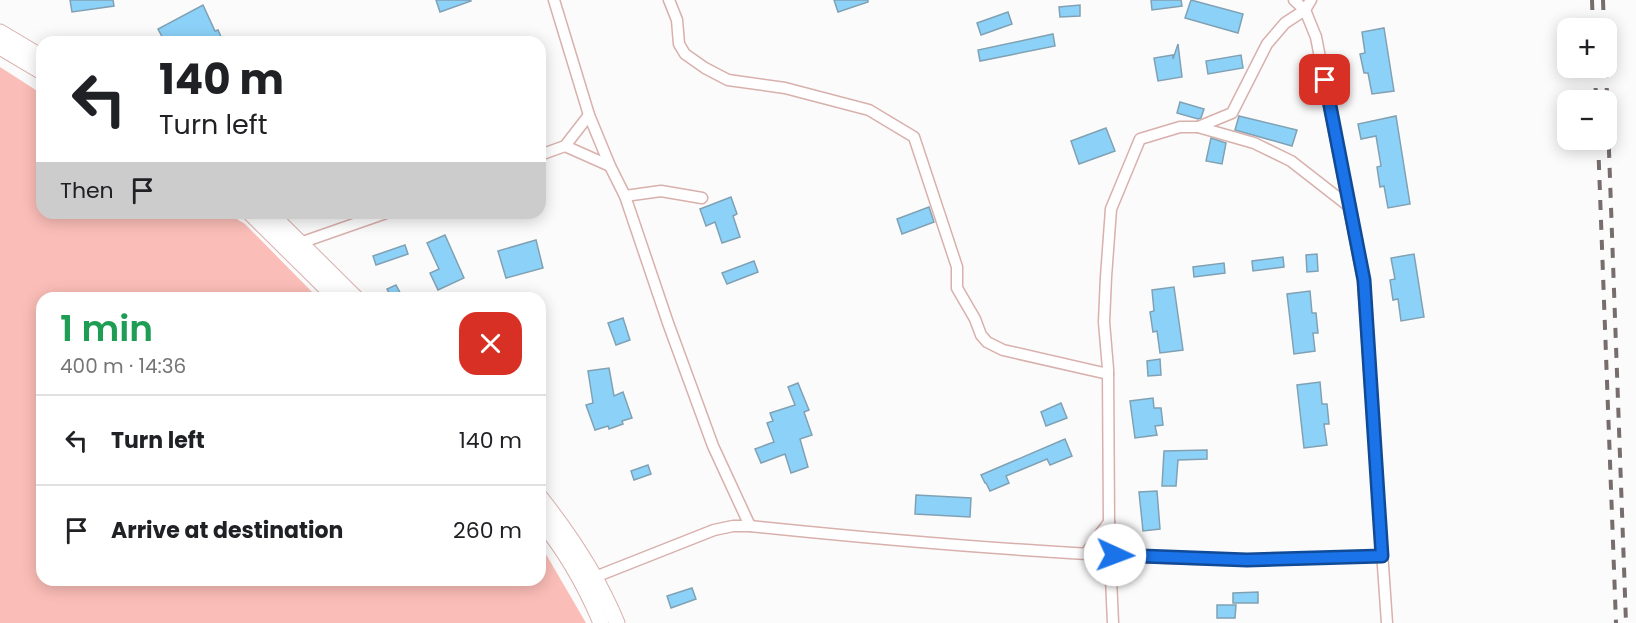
<!DOCTYPE html>
<meta charset="utf-8">
<style>
:root{--surface:#fff;--page:#f2f2f2;--text:#202124;--muted:#757577;--line:#e0e0e0}
body{margin:0;font-family:Poppins,sans-serif;background:var(--page);color:var(--text);height:100vh;display:flex;flex-direction:column;font-size:22px;white-space:nowrap}
*{box-sizing:border-box;margin:0}
p{font-size:20px;color:var(--muted)}
.icon{flex:none;width:33px;height:33px;fill:none;stroke:currentColor;stroke-width:2;stroke-linecap:round;stroke-linejoin:round}
.map{position:relative;flex:1;overflow:hidden}
.side{position:absolute;left:36px;top:292px;width:510px;height:294px;display:flex;flex-direction:column;background:var(--surface);border-radius:18px;box-shadow:0 3px 15px #0003}
.side>*{flex:none}
.guide{position:absolute;left:36px;top:36px;width:510px;height:183px;border-radius:18px;box-shadow:0 3px 15px #0003;background:#fff;color:var(--text);overflow:hidden}
.fabs{position:absolute;left:1557px;top:18px;display:grid;gap:12px}
.fabs a{display:grid;place-items:center;width:60px;height:60px;border-radius:12px;background:var(--surface);box-shadow:0 3px 15px #0003;font-size:30px}
.pin{position:absolute;display:grid;place-items:center;width:51px;height:51px;color:#fff;margin:-26px;border-radius:12px;box-shadow:0 3px 9px #0006}
.me{position:absolute;width:66px;margin:-33px;rotate:92deg;stroke-linejoin:round;filter:drop-shadow(0 0 4px #0008)}
.turn{display:flex;align-items:center;gap:21px;height:126px;padding:0 24px;font-size:27px}
.turn .icon{width:78px;height:78px;stroke-width:2.5}
.turn b{display:block;font-size:42px;line-height:51px}
.then{display:flex;align-items:center;height:57px;padding:0 24px;background:#0003;gap:12px;font-size:22px}
.round{display:grid;place-items:center;flex:none;width:63px;height:63px;border-radius:18px;background:var(--page)}
.overview{display:flex;align-items:center;justify-content:space-between;height:102px;padding:0 24px}
h1{font-size:36px;font-weight:600;line-height:45px;color:#1e9e55}
ul{padding:0;list-style:none}
li{display:flex;align-items:center;gap:18px;height:90px;padding:0 24px;border-top:2px solid var(--line)}
li div{flex:1}
li b{display:block;font-size:22px}
li em{font-style:normal}
.map>svg:first-child{display:block}
</style>
<div class="map">
<svg width="1636" height="623" viewBox="0 0 1636 623">
<rect width="100%" height="100%" fill="#fbfbfb"/>
<polygon fill="#fbbdb7" points="0,67 42,94 42,213 227,213 245,224 318,298 42,298 42,580 540,580 540,544 586,623 0,623"/>
<g fill="#8cd2f8" stroke="#80a1b4" stroke-width="1.5">
<polygon points="70,0 113,0 114,6 72,12"/>
<polygon points="436,0 470,0 471,1 440,12"/>
<polygon points="834,0 868,0 868,2 838,12"/>
<polygon points="1151,0 1181,0 1182,6 1152,10"/>
<polygon points="1191,0 1243,14 1238,33 1185,18"/>
<polygon points="203,5 215,31 218,30 222,39 219,40 220,42 165,42 158,29"/>
<polygon points="1080,5 1080,16 1060,17 1059,7"/>
<polygon points="1008,12 1012,24 981,35 977,23"/>
<polygon points="1384,28 1394,91 1372,94 1368,73 1364,73 1360,54 1365,53 1362,32"/>
<polygon points="1053,34 1055,46 980,61 978,50"/>
<polygon points="1178,44 1182,77 1158,81 1154,58 1173,55 1173,59"/>
<polygon points="1241,55 1243,68 1208,74 1206,61"/>
<polygon points="1180,102 1204,109 1201,118 1198,119 1177,113"/>
<polygon points="1239,116 1297,130 1292,146 1235,130"/>
<polygon points="1396,116 1410,204 1388,208 1384,186 1380,187 1377,167 1381,166 1376,136 1361,139 1358,124"/>
<polygon points="1106,128 1115,151 1079,164 1071,141"/>
<polygon points="1211,138 1226,143 1222,164 1206,161"/>
<polygon points="731,197 737,214 733,216 740,237 722,243 715,222 706,226 700,209"/>
<polygon points="929,207 934,222 902,234 897,219"/>
<polygon points="445,235 464,278 438,290 430,273 439,269 427,243"/>
<polygon points="536,240 543,268 506,278 498,251"/>
<polygon points="405,245 408,254 376,265 373,256"/>
<polygon points="1317,254 1318,271 1307,272 1306,255"/>
<polygon points="1414,254 1424,317 1401,321 1398,299 1393,300 1390,280 1395,279 1391,258"/>
<polygon points="1283,257 1284,267 1253,271 1252,261"/>
<polygon points="754,261 758,272 727,284 722,273"/>
<polygon points="1224,263 1225,273 1194,277 1193,267"/>
<polygon points="396,285 403,298 392,298 387,289"/>
<polygon points="1174,287 1183,350 1160,353 1157,331 1153,332 1150,312 1154,311 1152,290"/>
<polygon points="1310,291 1312,313 1316,313 1318,333 1313,333 1315,351 1294,354 1287,294"/>
<polygon points="623,318 630,340 616,345 608,323"/>
<polygon points="1160,359 1161,375 1148,376 1147,361"/>
<polygon points="609,368 614,396 623,392 632,418 622,421 623,424 609,429 608,426 595,430 586,405 593,403 588,371"/>
<polygon points="1320,382 1322,404 1327,404 1329,424 1324,424 1327,445 1304,448 1297,385"/>
<polygon points="798,383 809,410 804,412 812,435 800,439 808,467 791,473 785,454 761,463 755,449 774,442 767,423 773,421 770,413 795,405 788,387"/>
<polygon points="1153,398 1154,408 1161,408 1163,425 1155,426 1157,435 1135,438 1130,401"/>
<polygon points="1061,403 1067,418 1046,426 1041,412"/>
<polygon points="1065,439 1072,456 1050,465 1047,459 1006,476 1009,483 990,491 986,483 985,483 981,475"/>
<polygon points="1207,450 1207,459 1178,460 1176,486 1162,486 1164,451"/>
<polygon points="648,465 651,474 634,480 631,471"/>
<polygon points="1157,491 1160,529 1143,531 1139,492"/>
<polygon points="916,495 971,498 970,517 915,514"/>
<polygon points="692,588 696,599 671,608 667,596"/>
<polygon points="1258,592 1258,603 1233,603 1233,593"/>
<polygon points="1217,605 1236,605 1235,618 1217,618"/>
</g>
<g fill="none" stroke-linecap="round" stroke-linejoin="round">
<g stroke="#d8b0ac" stroke-width="13">
<g id="street">
<polyline points="554,0 589,115 610,166 625,196 668,323 713,446 750,526"/>
<polyline points="669,0 677,20 679,44 685,54 705,68 728,80 785,88 869,110 914,137 957,267 957,288 975,319 981,335 987,342 1003,350 1108,374"/>
<polyline points="1294,0 1305,10 1316,37 1363,280 1387,623"/>
<polyline points="1198,127 1232,113 1267,44 1285,23 1305,10 1311,0"/>
<polyline points="565,146 610,166"/>
<polyline points="540,155 565,146 589,115"/>
<polyline points="625,196 661,191 702,198"/>
<polyline points="300,243 386,213"/>
<polyline points="1086,553 1109,522"/>
<polyline points="1110,555 1113,623"/>
<polyline points="1115,555 1109,522 1108,369 1104,322 1106,277 1111,209 1140,139 1180,127 1198,127 1254,143 1291,161 1350,207"/>
<path d="M595,577l119,-47 19,-4h17c164,17 330,31 496,34 45,0 91,-3 136,-4"/>
</g>
</g>
<g stroke="#d8b0ac" stroke-width="17">
<g id="primary">
<polyline points="0,32 42,57"/>
<polyline points="0,47 42,72"/>
<polyline points="250,213 336,298"/>
<polyline points="270,213 356,298"/>
<path d="M540,497c31,39 58,80 77,126"/>
<path d="M540,520c25,30 46,67 61,103"/>
</g>
</g>
<use href="#street" stroke="#fff" stroke-width="10"/>
<use href="#primary" stroke="#fff" stroke-width="15"/>
<g stroke="#766d6c" stroke-width="4" stroke-dasharray="10 10" stroke-linecap="butt">
<polyline points="1592,0 1593,28"/>
<polyline points="1603,0 1604,28"/>
<polyline points="1595,68 1596,100"/>
<polyline points="1606,68 1626,623"/>
<polyline points="1598,140 1616,623"/>
</g>
</g>
<g fill="none" stroke-linecap="round" stroke-linejoin="round">
<g stroke="#114b97" stroke-width="15">
<polyline id="route" points="1115,555 1247,560 1382,556 1364,280 1325,80"/>
</g>
<use href="#route" stroke="#1a73e8" stroke-width="10"/>
</g>
</svg>
<div class="fabs">
<a>+</a>
<a>−</a>
</div>
<div class="pin" style="left:1325px;top:80px;background:#d93025"><svg class="icon" aria-label="arrive" viewBox="0 0 24 24"><path d="M6 21V4h12l-3 4 3 4H6"/></svg></div>
<svg class="me" style="left:1115px;top:555px" viewBox="-20 -20 40 40"><circle r="19" fill="#fff"/><path d="M0-13L10 11 0 6-10 11z" fill="#1a73e8"/></svg>
<div class="guide">
<div class="turn"><svg class="icon" aria-label="left" viewBox="0 0 24 24"><path d="M17 20v-9H6M10 6l-5 5 5 5"/></svg><div><b>140 m</b>Turn left</div></div>
<div class="then">Then<svg class="icon" aria-label="arrive" viewBox="0 0 24 24"><path d="M6 21V4h12l-3 4 3 4H6"/></svg></div>
</div>
<section class="side">
<div class="overview"><div><h1>1 min</h1><p>400 m · 14:36</p></div><a class="round" style="background:#d93025;color:#fff"><svg class="icon" aria-label="close" viewBox="0 0 24 24"><path d="M6 6l12 12M18 6L6 18"/></svg></a></div>
<ul>
<li><svg class="icon" aria-label="left" viewBox="0 0 24 24"><path d="M17 20v-9H6M10 6l-5 5 5 5"/></svg><div><b>Turn left</b></div><em>140 m</em></li>
<li><svg class="icon" aria-label="arrive" viewBox="0 0 24 24"><path d="M6 21V4h12l-3 4 3 4H6"/></svg><div><b>Arrive at destination</b></div><em>260 m</em></li>
</ul>
</section>
</div>
